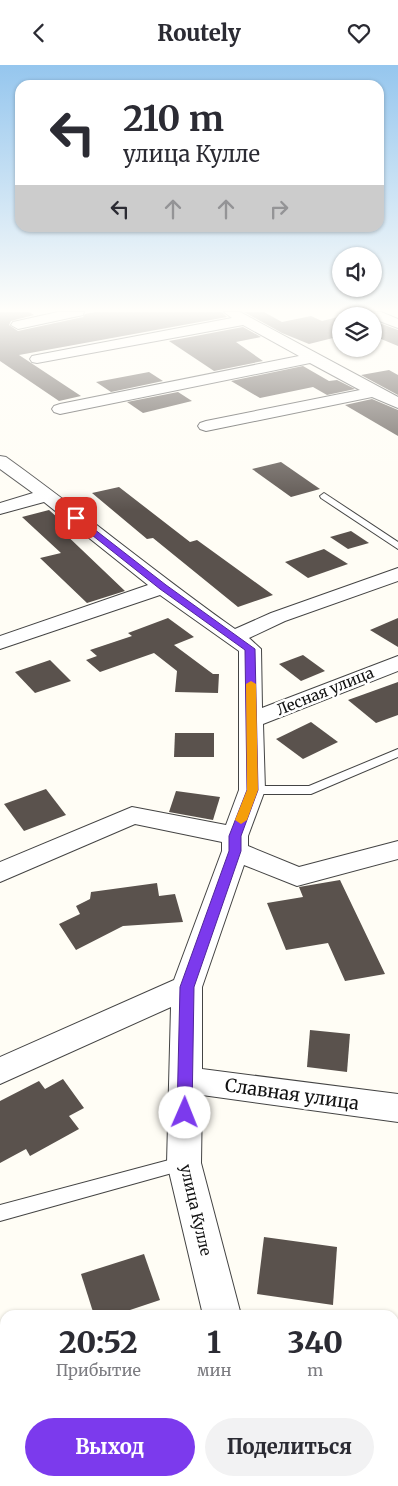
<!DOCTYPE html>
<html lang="ru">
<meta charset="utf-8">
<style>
:root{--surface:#fff;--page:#f2f2f3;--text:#2b2b33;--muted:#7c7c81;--accent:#7c3aed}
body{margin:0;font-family:Merriweather,serif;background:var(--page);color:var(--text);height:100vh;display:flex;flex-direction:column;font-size:19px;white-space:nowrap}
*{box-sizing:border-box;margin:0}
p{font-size:16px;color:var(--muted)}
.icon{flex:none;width:28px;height:28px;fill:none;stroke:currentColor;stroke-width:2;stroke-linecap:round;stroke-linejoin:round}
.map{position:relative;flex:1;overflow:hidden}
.drawer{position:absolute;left:0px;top:1245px;width:399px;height:176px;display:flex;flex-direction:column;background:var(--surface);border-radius:15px 15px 0 0;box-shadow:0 1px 4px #0004}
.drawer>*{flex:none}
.banner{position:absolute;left:15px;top:15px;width:369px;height:152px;border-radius:15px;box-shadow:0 1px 4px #0004;background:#fff;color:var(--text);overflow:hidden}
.fabs{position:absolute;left:332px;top:182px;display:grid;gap:10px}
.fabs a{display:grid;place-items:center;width:50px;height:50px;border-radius:50%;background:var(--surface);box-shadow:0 1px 4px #0004;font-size:25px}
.pin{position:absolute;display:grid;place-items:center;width:42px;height:42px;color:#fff;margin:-21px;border-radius:10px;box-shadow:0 2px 8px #0006}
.me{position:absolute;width:55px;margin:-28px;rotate:1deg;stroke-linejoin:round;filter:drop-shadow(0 0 4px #0008)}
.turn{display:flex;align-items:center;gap:18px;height:105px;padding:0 25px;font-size:22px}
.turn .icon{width:65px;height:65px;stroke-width:2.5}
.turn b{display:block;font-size:35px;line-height:42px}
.lanes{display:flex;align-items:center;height:48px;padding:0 25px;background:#0003;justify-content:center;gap:25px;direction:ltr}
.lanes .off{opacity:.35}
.eta{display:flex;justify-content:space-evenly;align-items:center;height:85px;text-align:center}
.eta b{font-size:30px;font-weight:800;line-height:35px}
.cta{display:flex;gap:10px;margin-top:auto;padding:10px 25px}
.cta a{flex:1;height:58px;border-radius:30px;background:var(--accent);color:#fff;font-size:20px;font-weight:800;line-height:58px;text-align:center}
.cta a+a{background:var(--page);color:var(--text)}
header{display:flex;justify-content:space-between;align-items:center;height:65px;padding:0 25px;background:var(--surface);font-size:22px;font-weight:800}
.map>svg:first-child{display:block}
</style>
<header><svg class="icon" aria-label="back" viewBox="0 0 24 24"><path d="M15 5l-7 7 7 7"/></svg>Routely<svg class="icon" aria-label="heart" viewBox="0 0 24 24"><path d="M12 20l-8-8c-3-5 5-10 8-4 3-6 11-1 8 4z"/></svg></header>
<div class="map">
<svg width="398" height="1421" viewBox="0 0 398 1421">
<rect width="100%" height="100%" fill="#fffdf5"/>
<g fill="#5a524d">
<polygon points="0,247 29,247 34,250 11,256 9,260 18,266 83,252 85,249 95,247 222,247 227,252 19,290 81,331 59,336 0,296"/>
<polygon points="244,247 264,247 282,257 311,251 322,256 358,247 361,247 363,251 341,251 341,271 309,279 282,268"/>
<polygon points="374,256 398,265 398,281 374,271"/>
<polygon points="243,262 261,272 236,277 263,296 214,306 169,276"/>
<polygon points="303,301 329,316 337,315 355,324 327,330 313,322 260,333 231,316"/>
<polygon points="389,305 398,310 398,330 361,310"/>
<polygon points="149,307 163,316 111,327 96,317"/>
<polygon points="178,327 192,336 143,348 127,337"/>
<polygon points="372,334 398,345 398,371 345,340"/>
<polygon points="281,397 320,424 291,432 252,404"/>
<polygon points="119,422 190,477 197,475 273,530 238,542 153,473 147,474 92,428"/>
<polygon points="49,445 67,461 59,463 125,526 87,538 40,493 61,488 22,452"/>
<polygon points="351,466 369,478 348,484 330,472"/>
<polygon points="324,484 348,499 308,513 285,497"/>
<polygon points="168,553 194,572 174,580 213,609 219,609 218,628 175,627 177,606 154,588 100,607 86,595 97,591 90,585 132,571 128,568"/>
<polygon points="398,553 398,582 370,565"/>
<polygon points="303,590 325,606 301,616 279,599"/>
<polygon points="50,595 71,616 35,628 15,607"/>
<polygon points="398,617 398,650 376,658 348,635"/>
<polygon points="311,657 338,677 303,694 276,674"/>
<polygon points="175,668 214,668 214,692 174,692"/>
<polygon points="46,724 66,750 24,766 4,739"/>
<polygon points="176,726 220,732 213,755 169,747"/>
<polygon points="340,815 385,909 345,916 328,878 286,885 267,838 303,832 299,822"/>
<polygon points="157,818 159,831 175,829 183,857 123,861 76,885 59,859 80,849 76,841 90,834 91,827"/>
<polygon points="310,965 350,969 347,1007 307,1002"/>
<polygon points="63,1014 84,1043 69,1051 79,1064 30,1091 26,1084 0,1098 0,1036 39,1016 45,1024"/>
<polygon points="264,1172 337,1182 333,1240 257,1229"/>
<polygon points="144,1189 160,1235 115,1250 94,1250 81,1209"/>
</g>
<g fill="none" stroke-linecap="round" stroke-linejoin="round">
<g stroke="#444" stroke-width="2">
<g id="service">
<polygon points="324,428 398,477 398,484 321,433 320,431"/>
<polygon points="398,684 398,692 311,729 252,729 246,725 252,721 309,721"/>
<polygon points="184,1091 190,1093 193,1098 190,1103 0,1156 0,1140"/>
</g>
</g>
<g stroke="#444" stroke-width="2">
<g id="minor">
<polygon points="58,247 84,247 83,250 18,264 11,260 13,257"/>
<polygon points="224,247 240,247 398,332 398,343 372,332 206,366 200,364 198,361 200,358 206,356 360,325 310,298 60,349 54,347 52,344 54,341 60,339 299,291 243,260 37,298 32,297 30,294 32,291 37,290 232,253"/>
<polygon points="363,247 381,247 398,254 398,263 374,254 374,251 364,250"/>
<path d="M0,391l6,1c78,56 151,117 229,172l36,-16 127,-45v13l-113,40 -36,17 12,11 1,59 136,-52v15l-135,53 2,66 -17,46v10l51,21 99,-26v18l-101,27 -53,-21 -42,122v82l196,25v28l-196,-27 -1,68 40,152h-38l-36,-152 4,-156 -171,77v-27l174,-77 48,-129v-9l-87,-18 -135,58v-20l132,-55 94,18 13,-35v-139l-79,-56 -160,54v-13l148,-51 -104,-83 -44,12v-11l33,-10 -33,-24z"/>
<polygon points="322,1416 369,1416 371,1421 324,1421"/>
</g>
</g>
<use href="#service" fill="#fff" fill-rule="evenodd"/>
<use href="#minor" fill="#fff" fill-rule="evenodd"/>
</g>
<linearGradient id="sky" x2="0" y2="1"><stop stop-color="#95c6ee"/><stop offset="0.55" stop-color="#fffefa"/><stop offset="1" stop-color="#fffefa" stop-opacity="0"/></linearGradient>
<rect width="398" height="446" fill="url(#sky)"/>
<polygon fill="#7c3aed" stroke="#51269a" points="76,450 166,520 255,584 258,725 241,771 241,786 194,922 192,1048 190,1053 185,1055 179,1053 177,1048 180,922 229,786 229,771 247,725 245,585 160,524 73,455 72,453"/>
<polygon fill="#f59e0b" points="251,616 256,619 258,725 247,755 241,759 235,755 247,725 246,619"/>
<g text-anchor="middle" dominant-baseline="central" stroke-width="5" stroke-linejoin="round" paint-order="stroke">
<g font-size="15" fill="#111" stroke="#fff">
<text transform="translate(325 626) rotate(-22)">Лесная улица</text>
<text transform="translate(196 1145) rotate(77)">улица Кулле</text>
</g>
<g font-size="18" fill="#111" stroke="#fff">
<text transform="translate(292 1029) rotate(8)">Славная улица</text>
</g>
</g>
</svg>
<div class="fabs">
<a><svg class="icon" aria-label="sound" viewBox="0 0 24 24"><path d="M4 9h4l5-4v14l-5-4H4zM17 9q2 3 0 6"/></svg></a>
<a><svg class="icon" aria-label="layers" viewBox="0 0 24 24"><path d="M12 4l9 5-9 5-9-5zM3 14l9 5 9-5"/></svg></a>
</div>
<div class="pin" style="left:76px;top:453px;background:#d93025"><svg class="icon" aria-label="arrive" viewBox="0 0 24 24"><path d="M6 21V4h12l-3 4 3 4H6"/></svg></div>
<svg class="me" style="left:185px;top:1048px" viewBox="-20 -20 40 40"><circle r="19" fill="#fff"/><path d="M0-13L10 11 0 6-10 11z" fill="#7c3aed"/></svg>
<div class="banner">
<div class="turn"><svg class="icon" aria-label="left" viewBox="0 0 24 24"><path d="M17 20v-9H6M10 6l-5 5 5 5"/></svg><div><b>210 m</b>улица Кулле</div></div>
<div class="lanes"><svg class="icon" aria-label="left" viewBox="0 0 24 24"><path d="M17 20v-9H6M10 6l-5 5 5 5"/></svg><svg class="icon off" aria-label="ahead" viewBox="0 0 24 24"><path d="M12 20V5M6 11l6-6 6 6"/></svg><svg class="icon off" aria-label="ahead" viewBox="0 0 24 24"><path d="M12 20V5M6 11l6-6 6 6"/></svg><svg class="icon off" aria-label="right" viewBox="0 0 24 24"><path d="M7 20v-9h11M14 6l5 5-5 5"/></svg></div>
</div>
<section class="drawer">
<div class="eta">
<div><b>20:52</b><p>Прибытие</p></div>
<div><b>1</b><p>мин</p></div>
<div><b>340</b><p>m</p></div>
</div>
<div class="cta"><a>Выход</a><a>Поделиться</a></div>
</section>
</div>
